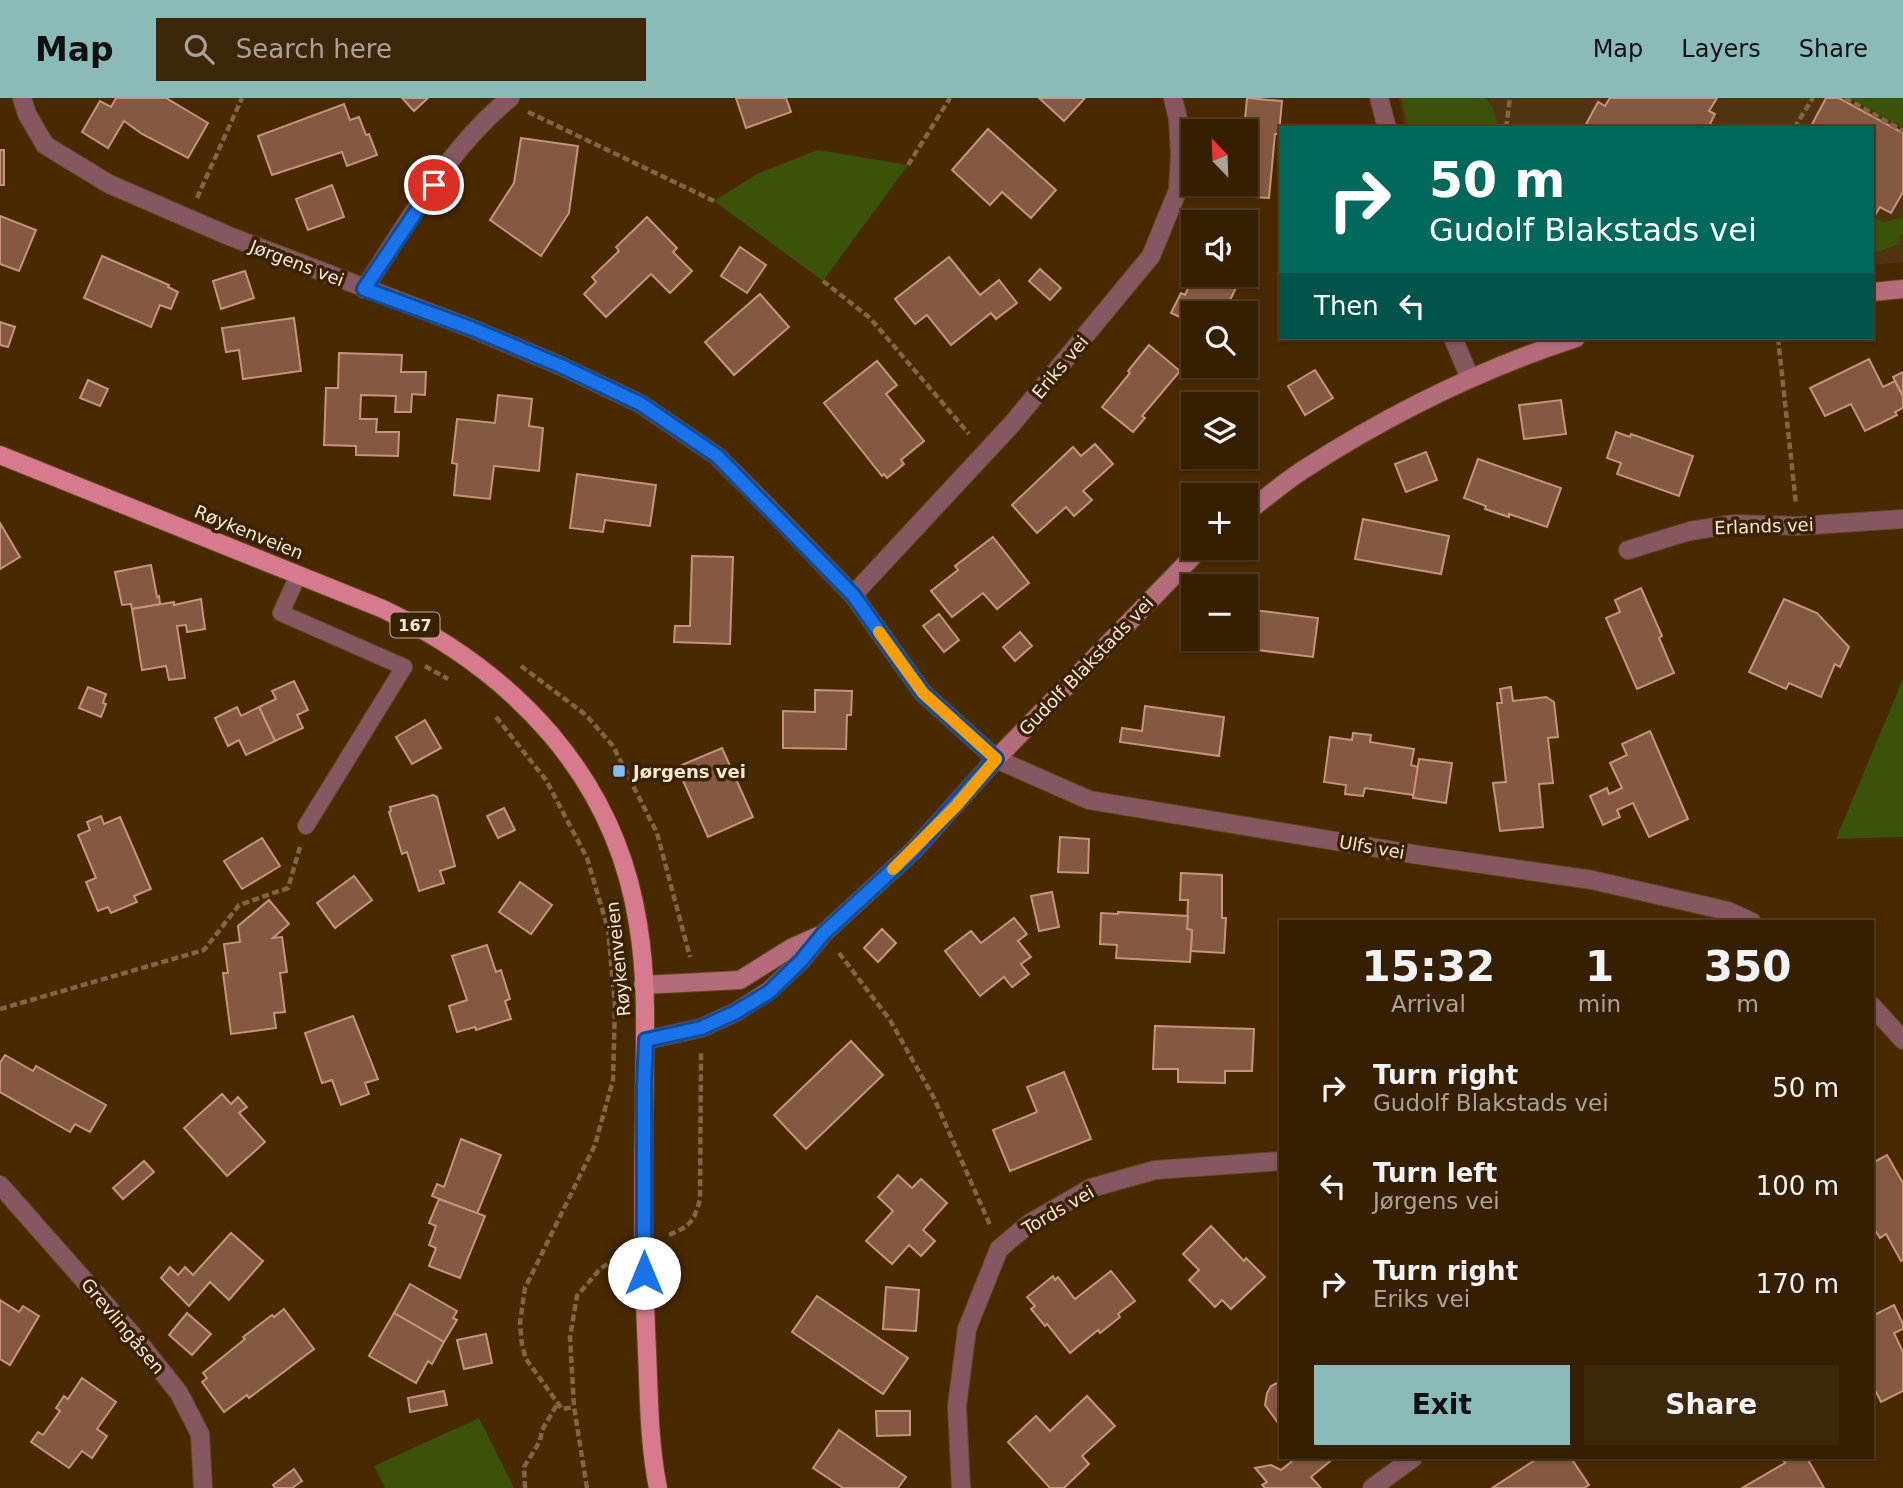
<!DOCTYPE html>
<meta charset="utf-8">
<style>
:root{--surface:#361f00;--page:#3d270a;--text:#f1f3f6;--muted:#aaa299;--line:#503d22;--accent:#8bbbb9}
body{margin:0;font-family:"DejaVu Sans",sans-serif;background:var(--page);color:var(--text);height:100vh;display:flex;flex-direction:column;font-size:26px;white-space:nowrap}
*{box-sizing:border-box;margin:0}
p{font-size:23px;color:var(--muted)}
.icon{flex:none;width:38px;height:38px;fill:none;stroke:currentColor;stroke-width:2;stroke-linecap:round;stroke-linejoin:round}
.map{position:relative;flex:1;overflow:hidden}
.panel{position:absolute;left:1279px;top:822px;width:595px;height:539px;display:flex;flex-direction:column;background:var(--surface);border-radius:0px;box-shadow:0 2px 5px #0004,0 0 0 2px var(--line)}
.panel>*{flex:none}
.hud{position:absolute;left:1279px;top:28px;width:595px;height:214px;border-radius:0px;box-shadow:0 2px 5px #0004,0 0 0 2px var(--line);background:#00695c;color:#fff;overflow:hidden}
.needle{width:46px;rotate:337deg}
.tools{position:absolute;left:1181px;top:21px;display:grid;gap:14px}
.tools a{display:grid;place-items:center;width:77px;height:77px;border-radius:0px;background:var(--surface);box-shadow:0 2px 5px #0004,0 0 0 2px var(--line);font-size:35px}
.pin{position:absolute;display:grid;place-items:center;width:60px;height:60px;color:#fff;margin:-30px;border:4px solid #fff;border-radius:50%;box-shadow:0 2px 7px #0007}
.me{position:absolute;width:77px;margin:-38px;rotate:0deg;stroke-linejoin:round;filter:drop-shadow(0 0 5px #0008)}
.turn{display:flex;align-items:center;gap:24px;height:147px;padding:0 35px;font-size:32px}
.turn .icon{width:91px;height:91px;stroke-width:2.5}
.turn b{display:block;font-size:49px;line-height:60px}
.then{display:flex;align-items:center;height:66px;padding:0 35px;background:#0003;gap:14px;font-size:26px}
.eta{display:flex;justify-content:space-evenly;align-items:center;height:119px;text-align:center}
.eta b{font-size:42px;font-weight:800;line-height:49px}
.cta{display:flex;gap:14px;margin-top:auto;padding:14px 35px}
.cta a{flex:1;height:80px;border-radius:0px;background:var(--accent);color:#111;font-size:28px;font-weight:800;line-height:80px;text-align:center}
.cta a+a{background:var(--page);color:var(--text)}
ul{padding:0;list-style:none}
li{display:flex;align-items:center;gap:21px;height:98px;padding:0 35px}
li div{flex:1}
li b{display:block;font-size:26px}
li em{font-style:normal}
header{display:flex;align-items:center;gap:42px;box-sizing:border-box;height:98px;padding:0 35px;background:var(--accent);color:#111}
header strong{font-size:33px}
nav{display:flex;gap:38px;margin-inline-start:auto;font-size:24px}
.search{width:490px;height:63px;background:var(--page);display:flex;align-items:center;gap:18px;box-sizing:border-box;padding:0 24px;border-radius:0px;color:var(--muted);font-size:26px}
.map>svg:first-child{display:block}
</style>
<header>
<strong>Map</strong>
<div class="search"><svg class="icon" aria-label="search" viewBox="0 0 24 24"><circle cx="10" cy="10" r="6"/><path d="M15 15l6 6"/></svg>Search here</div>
<nav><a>Map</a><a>Layers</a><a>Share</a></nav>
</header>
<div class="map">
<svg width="1903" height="1390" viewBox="0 0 1903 1390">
<rect width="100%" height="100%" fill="#482900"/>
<polygon fill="#503411" points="1399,0 1903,0 1903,164 1873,167 1872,30 1405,30"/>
<g fill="#3b5308">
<polygon points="1401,0 1485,0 1493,10 1498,30 1409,30"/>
<polygon points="1850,0 1903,0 1903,30"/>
<polygon points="818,52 908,67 823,183 714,103 757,76"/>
<polygon points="1873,120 1883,124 1903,120 1903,137 1899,138 1900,146 1873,155"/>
<polygon points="1903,581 1903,739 1836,741"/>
<polygon points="479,1320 514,1390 385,1390 374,1368"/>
</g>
<g fill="#855841" stroke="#c6947c" stroke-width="2">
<polygon points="116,0 166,0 208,25 188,60 142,36 124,23 108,50 82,34 100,3 111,9"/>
<polygon points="402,0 428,0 414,13"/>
<polygon points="736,0 786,0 791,14 746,30"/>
<polygon points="1039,0 1085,0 1064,23"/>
<polygon points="1247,0 1282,3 1279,36 1275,36 1269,100 1223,97 1224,86 1246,86 1246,33 1228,33 1228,30 1244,32"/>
<polygon points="1610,0 1717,0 1709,13 1715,16 1708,30 1584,30 1598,4 1605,8"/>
<polygon points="1826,0 1839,0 1903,35 1903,94 1891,115 1880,109 1875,117 1872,116 1872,30 1810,30"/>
<polygon points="344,6 350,22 359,19 366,37 369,36 377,57 347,68 342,54 272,77 258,38"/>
<polygon points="988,31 1056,92 1031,120 1002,94 990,107 952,72"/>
<polygon points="521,40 578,48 569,115 541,158 490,122 514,85"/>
<rect x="0" y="52" width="4" height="35"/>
<polygon points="332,87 344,119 308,132 296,101"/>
<polygon points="0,118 36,132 19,173 0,166"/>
<polygon points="647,119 677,150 673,154 692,173 670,195 651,176 606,219 584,196 596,184 592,179 619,153 616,149"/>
<polygon points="740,149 766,167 747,195 721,178"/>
<polygon points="102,158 169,187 168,189 178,194 171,211 160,207 151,229 84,200"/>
<polygon points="949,159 980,197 999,182 1017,205 996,221 991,215 951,247 927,217 915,226 895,201"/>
<polygon points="1040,171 1061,190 1050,202 1029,183"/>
<polygon points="245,173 254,200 221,211 213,183"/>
<polygon points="1194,177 1242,177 1224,215 1219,213 1218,215 1194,215 1194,220 1182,220 1171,215 1181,195 1185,197"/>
<polygon points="760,196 789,229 734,277 705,244"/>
<polygon points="294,220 301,273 243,281 239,252 226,254 222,230"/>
<polygon points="0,224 15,229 8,249 0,247"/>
<polygon points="1149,247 1180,273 1142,318 1145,320 1133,334 1102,309 1130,275 1128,273"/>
<polygon points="339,255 402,257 401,274 426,274 425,297 412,296 411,314 395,314 396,298 361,297 360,321 377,321 376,334 399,334 398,358 356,357 356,348 324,347 326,290 338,290"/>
<polygon points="1869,261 1883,289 1895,283 1903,298 1903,310 1895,314 1897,317 1865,333 1851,306 1825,318 1810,290"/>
<polygon points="877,263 897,287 886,296 924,343 901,362 904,366 887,380 884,376 882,378 824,305"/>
<polygon points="1315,272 1333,300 1305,317 1288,288"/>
<polygon points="1903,274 1903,298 1893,279"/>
<polygon points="88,282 108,291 100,308 80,300"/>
<polygon points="498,297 532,301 529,328 543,330 539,373 494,368 490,401 454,397 457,366 452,365 457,321 495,325"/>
<polygon points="1561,302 1566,336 1524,341 1519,307"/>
<polygon points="1616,334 1630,339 1631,336 1693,358 1679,398 1617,376 1621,365 1607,360"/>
<polygon points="1095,346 1113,366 1083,393 1092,402 1074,418 1066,409 1037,435 1012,407 1073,349 1081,358"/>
<polygon points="1426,354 1437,382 1406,394 1395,366"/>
<polygon points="1478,361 1561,390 1547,429 1509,416 1509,419 1485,411 1486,408 1464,400"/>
<polygon points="577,376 656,387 650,428 605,422 603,434 570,430"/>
<polygon points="1363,421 1449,438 1441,476 1355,461"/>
<polygon points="0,425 20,459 0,471"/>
<polygon points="993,439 1029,485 997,511 983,495 952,519 931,493 958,472 955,468"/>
<polygon points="692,458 733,459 730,546 674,544 675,528 690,528"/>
<polygon points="151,467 157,499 159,498 160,506 132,511 131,506 122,507 115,474"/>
<polygon points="1641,490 1662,538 1659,540 1674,575 1637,591 1606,520 1620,514 1615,502"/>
<polygon points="201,501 205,531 187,534 186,527 177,528 185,580 169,582 166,568 142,572 132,511 174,504 174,507"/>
<polygon points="1784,501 1817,515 1849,549 1840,569 1835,566 1821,599 1789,585 1786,591 1749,574"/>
<polygon points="1254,512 1318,520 1313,559 1249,551"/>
<polygon points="939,516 959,542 944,554 923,528"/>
<polygon points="1020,534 1032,548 1015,563 1003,549"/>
<polygon points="294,583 308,612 297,617 303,630 275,643 259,609 276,601 272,593"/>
<polygon points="88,589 106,596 103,605 106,606 101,619 79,610"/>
<polygon points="1511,589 1513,603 1546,599 1554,604 1558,639 1548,640 1553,685 1539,686 1543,729 1500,733 1493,685 1506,684 1497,605 1502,605 1500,591"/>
<polygon points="815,592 852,593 851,617 847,617 846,651 783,650 783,613 815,614"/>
<polygon points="1145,608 1224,619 1219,658 1120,644 1122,630 1142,633"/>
<polygon points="237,609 241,618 259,609 275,643 246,657 239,642 228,648 215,620"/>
<polygon points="425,622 441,650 412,666 396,639"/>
<polygon points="1650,633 1688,721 1649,739 1633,705 1617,712 1620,719 1603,727 1590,698 1607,690 1609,696 1622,690 1610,665 1627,657 1622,646"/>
<polygon points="1353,635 1371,637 1370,644 1414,651 1411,667 1418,669 1414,697 1365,690 1363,698 1345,696 1346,687 1324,684 1330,639 1352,642"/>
<polygon points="722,650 753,719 708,739 677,669"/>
<polygon points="1419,661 1452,665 1446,705 1413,700"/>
<polygon points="433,697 437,699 455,768 440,773 444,785 419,793 407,754 402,756 389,714 391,713 390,709"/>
<polygon points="504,710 515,732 498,740 487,718"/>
<polygon points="101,718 104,726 120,719 151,791 134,798 137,804 111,815 108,809 98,813 86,784 96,780 78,737 90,732 87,724"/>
<polygon points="1060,739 1089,741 1088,775 1058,774"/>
<polygon points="262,740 280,768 242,791 224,763"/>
<polygon points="1181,775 1222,777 1222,820 1226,820 1224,855 1191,853 1192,832 1187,831 1188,802 1180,802"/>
<polygon points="354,778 372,802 335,830 317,805"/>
<polygon points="520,784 552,807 531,836 499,814"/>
<polygon points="1052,794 1059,829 1039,833 1031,798"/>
<polygon points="269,802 289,826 273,840 282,839 287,874 280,875 285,914 274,915 276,930 231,936 223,875 228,875 224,846 240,844 238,828"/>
<polygon points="1118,814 1188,818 1187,831 1192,832 1190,864 1116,860 1117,847 1100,846 1101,815 1118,816"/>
<polygon points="1014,820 1027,836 1018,843 1031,859 1021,866 1029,876 1012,889 1004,879 980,898 945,853 971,833 981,845"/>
<polygon points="882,831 896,845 878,864 864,850"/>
<polygon points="487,847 496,874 501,872 510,901 505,903 511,921 476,932 475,929 457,934 449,908 467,902 452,858"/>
<polygon points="353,918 378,981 365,985 369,996 341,1007 332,982 322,985 305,935"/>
<polygon points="1155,928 1254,931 1252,973 1225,973 1225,985 1178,984 1178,971 1153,971"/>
<polygon points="851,943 883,977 806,1051 774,1017"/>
<polygon points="5,957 33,973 36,968 106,1007 90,1034 75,1026 70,1034 0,994 0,965"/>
<polygon points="1064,974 1091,1041 1010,1073 993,1032 1037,1014 1027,989"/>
<polygon points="222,996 231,1006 238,999 247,1009 239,1015 265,1044 227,1078 184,1030"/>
<polygon points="461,1041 501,1057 477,1116 432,1098 437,1086 444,1089"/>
<polygon points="1887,1057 1903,1085 1903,1162 1901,1163 1886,1136 1880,1140 1872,1127 1872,1065"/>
<polygon points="144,1063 154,1074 123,1101 113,1090"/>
<polygon points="898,1077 912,1090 921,1081 947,1105 923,1132 935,1143 921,1158 909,1147 892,1166 866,1143 893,1113 878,1099"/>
<polygon points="439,1101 485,1118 460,1180 429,1168 436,1150 429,1147 436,1128 429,1125"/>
<polygon points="1211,1128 1244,1163 1246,1160 1265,1179 1231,1211 1222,1202 1215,1209 1189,1182 1199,1172 1183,1156"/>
<polygon points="231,1135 263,1163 229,1202 210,1184 189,1208 161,1180 170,1169 178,1177 185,1169 193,1177"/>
<polygon points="1111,1173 1135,1203 1118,1216 1120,1219 1100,1235 1098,1232 1070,1255 1047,1226 1045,1228 1031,1211 1035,1208 1027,1199 1053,1178 1055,1182 1058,1179 1075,1201"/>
<polygon points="410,1186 457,1213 453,1220 457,1222 444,1244 394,1215"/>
<polygon points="886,1189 919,1192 916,1233 883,1231"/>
<polygon points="817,1198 908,1260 883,1296 792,1234"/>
<polygon points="0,1202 19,1214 23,1208 39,1218 10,1267 0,1261"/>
<polygon points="1894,1207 1903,1226 1903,1231 1894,1235 1903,1254 1903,1293 1881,1304 1872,1286 1872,1218"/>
<polygon points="284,1211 314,1251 249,1300 247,1297 224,1314 202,1284 207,1280 203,1275 245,1241 243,1239 272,1217 274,1219"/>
<polygon points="187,1215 211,1236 192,1257 169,1237"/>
<polygon points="394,1215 444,1244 432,1266 428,1263 416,1285 369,1258"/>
<polygon points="486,1236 492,1265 464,1271 457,1242"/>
<polygon points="82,1280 116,1304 97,1331 107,1338 92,1360 82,1353 69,1370 31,1344 38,1334 43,1337 60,1313 56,1310 64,1298 68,1301"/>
<polygon points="1277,1285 1281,1285 1281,1329 1265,1307 1267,1295 1271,1288"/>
<polygon points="444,1293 447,1307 410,1314 408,1300"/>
<polygon points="1087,1298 1115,1328 1082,1358 1089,1366 1064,1390 1050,1390 1008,1344 1036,1318 1050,1333"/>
<polygon points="876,1313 910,1313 910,1337 877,1338"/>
<polygon points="839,1332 906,1379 898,1390 843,1390 813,1370"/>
<polygon points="1296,1360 1334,1360 1311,1379 1321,1390 1265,1390 1262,1387 1267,1384 1255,1370 1271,1367 1281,1372"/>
<polygon points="1538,1360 1571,1360 1589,1387 1584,1390 1492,1390"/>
<polygon points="1782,1360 1807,1360 1824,1390 1742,1390 1785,1365"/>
<polygon points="294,1371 302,1383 292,1390 275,1390 273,1387"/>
</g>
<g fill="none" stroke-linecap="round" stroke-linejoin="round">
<g stroke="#654722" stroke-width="18">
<polyline id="lane" points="298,477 281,515 404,569 306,728"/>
</g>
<g stroke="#654722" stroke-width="20">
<g id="street">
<polyline points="22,0 27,16 45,47 109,86 229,138 473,231 561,268 641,306 717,358 765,406 853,497 923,595 996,661 1089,702 1419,757 1592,782 1728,813 1752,824"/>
<polyline points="1379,0 1387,30"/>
<path d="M364,191c44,-66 84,-141 146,-191"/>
<polyline points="1453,240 1470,280"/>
<polyline points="1628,452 1690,433 1735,426 1798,428 1903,421"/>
<polyline points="853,497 1012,326 1151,158 1178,92 1180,57 1178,21 1173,0"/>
<polyline points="1872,908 1903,942"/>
<polyline points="0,1087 136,1241 179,1295 200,1336 203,1390"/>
<polyline points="961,1390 957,1308 967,1231 999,1151 1030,1125 1091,1090 1155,1072 1281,1063"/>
<polyline points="1372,1390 1413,1360"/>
</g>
</g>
<g stroke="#654722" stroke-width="20">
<g id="secondary">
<polyline points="1872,194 1903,191"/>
<path d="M1246,415c20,-15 39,-32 60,-45 84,-54 175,-99 270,-130"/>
<polyline points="643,887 740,882 791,850 818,838"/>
<polyline points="646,942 701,930 736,914 769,893 801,863 824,835 913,753 996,661 1201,450"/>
</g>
</g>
<g stroke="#654722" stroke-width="20">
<path id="primary" d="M0,357l383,154c131,63 232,167 255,315 11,64 6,130 6,195 -1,77 -1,155 3,232 2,45 2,93 11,137"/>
</g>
<g stroke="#816644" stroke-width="4.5" stroke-dasharray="7 3.5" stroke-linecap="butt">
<polyline points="1845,0 1903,33"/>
<polyline points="528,14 714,103"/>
<polyline points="1506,30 1510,0"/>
<polyline points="1794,30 1813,0"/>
<polyline points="908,67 950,0"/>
<polyline points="197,100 242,0"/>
<polyline points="823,183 870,220 969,336"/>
<polyline points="1778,240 1796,406"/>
<polyline points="425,568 448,581"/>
<polyline points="521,568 586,617 613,648 657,735 690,859"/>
<polyline points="496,619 546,682 587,760 608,831 615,908 613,982 595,1047 525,1190 520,1225 522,1247 526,1261 562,1311 574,1309"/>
<polyline points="839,855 890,922 934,1000 990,1127"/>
<polyline points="0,911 204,852 239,807 288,790 300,749"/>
<path d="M669,1137c21,-9 25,-13 31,-36l1,-146"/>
<polyline points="525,1390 524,1369 540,1343 542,1332 558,1305"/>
<polyline points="587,1390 574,1309 570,1239 577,1198 600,1171 619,1158"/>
</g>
<use href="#lane" stroke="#865760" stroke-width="16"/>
<use href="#street" stroke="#865760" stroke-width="18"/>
<use href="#secondary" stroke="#b46b7a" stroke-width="18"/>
<use href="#primary" stroke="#d87a8e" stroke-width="18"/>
</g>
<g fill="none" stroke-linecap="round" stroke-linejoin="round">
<g stroke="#114b97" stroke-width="18">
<polyline id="route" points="434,87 364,191 473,231 561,268 641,306 717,358 853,497 923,595 996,661 913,753 824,835 801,863 769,894 736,914 701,930 646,942 644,988 644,1175"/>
</g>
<use href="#route" stroke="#1a73e8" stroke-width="12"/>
<polyline stroke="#f59e0b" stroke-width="12" points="879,534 923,595 996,661 956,708 893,771"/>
</g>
<rect fill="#7dbef9" stroke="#392103" stroke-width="2.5" x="612" y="666" width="14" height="14" rx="3.5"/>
<g text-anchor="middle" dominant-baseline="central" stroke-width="7" stroke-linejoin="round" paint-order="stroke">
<rect fill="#392103" stroke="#c1ac95" stroke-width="2" x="390.5" y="514.5" width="49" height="25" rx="5"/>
<g font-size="16" font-weight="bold" fill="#fbe7d3">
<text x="415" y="527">167</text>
</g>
<g font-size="18" fill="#fbe7d3" stroke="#392103">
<text transform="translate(297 165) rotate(21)">Jørgens vei</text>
<text transform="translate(1060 269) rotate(-50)">Eriks vei</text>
<text transform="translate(1764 428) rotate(-2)">Erlands vei</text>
<text transform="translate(249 434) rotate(22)">Røykenveien</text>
<text transform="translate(1086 568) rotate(-46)">Gudolf Blakstads vei</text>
<text transform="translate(1372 749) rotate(10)">Ulfs vei</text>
<text transform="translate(618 861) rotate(-96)">Røykenveien</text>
<text transform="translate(1058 1112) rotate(-30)">Tords vei</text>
<text transform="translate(123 1228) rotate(50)">Grevlingåsen</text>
</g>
<g font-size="18" font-weight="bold" fill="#fbe7d3" stroke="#392103" text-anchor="start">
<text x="633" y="673">Jørgens vei</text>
</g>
</g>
</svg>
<div class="tools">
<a><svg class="needle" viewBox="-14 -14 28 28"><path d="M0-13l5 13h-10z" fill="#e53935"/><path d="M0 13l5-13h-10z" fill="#aaa299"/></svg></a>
<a><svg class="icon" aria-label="sound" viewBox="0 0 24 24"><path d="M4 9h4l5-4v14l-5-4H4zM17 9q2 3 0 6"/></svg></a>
<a><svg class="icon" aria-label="search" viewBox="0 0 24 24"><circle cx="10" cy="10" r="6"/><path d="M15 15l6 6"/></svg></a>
<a><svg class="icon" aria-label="layers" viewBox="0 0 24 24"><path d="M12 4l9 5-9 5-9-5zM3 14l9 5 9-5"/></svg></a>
<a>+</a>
<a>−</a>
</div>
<div class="pin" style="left:434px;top:87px;background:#d93025"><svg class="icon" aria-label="arrive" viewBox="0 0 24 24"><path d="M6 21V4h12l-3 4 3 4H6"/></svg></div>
<svg class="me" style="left:644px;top:1175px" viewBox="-20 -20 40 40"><circle r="19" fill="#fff"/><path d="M0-13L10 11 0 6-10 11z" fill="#1a73e8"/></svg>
<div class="hud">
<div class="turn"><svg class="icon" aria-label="right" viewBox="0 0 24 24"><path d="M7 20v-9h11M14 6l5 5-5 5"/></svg><div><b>50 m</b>Gudolf Blakstads vei</div></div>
<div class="then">Then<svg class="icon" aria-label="left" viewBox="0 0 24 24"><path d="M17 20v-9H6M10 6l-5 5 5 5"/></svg></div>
</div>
<section class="panel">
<div class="eta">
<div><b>15:32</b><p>Arrival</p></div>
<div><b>1</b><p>min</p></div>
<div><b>350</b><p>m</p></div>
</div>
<ul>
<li><svg class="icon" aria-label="right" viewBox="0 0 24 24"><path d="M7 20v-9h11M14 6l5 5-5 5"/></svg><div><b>Turn right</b><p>Gudolf Blakstads vei</p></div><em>50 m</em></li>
<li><svg class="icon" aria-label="left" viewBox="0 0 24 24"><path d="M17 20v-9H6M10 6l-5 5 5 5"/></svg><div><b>Turn left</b><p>Jørgens vei</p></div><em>100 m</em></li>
<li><svg class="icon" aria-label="right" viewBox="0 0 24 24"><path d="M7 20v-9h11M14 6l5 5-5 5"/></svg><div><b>Turn right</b><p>Eriks vei</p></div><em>170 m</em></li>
</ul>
<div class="cta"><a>Exit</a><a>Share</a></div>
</section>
</div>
